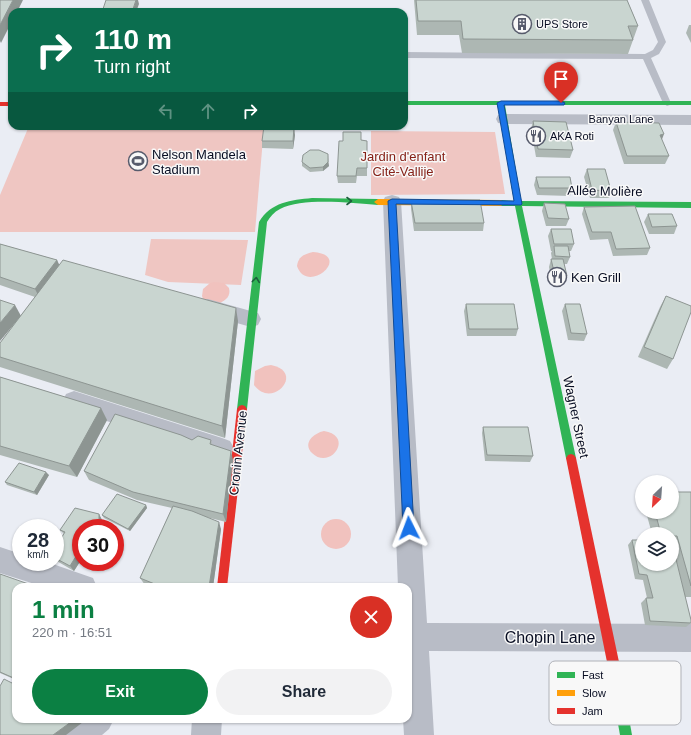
<!DOCTYPE html>
<meta charset="utf-8">
<style>
:root{--surface:#fff;--page:#f2f2f3;--text:#1f2937;--muted:#747a83;--accent:#0b8043}
body{margin:0;font-family:Arial,sans-serif;background:var(--page);color:var(--text);height:100vh;display:flex;flex-direction:column;font-size:15px;white-space:nowrap}
*{box-sizing:border-box;margin:0}
p{font-size:13px;color:var(--muted)}
.icon{flex:none;width:22px;height:22px;fill:none;stroke:currentColor;stroke-width:2;stroke-linecap:round;stroke-linejoin:round}
.map{position:relative;flex:1;overflow:hidden}
.details{position:absolute;left:12px;top:583px;width:400px;height:140px;display:flex;flex-direction:column;background:var(--surface);border-radius:12px;box-shadow:0 1px 3px #0004}
.details>*{flex:none}
.banner{position:absolute;left:8px;top:8px;width:400px;height:122px;border-radius:12px;box-shadow:0 1px 3px #0004;background:#0b6e4f;color:#fff;overflow:hidden}
.needle{width:26px;rotate:205deg}
.tools{position:absolute;left:635px;top:475px;display:grid;gap:8px}
.tools a{display:grid;place-items:center;width:44px;height:44px;border-radius:50%;background:var(--surface);box-shadow:0 1px 3px #0004;font-size:20px}
.speed{position:absolute;left:12px;top:519px;display:flex;gap:8px;font-size:20px;font-weight:700;text-align:center}
.speed>*{display:grid;place-content:center;width:52px;height:52px;border-radius:50%;background:var(--surface);box-shadow:0 1px 3px #0004;line-height:1}
.speed small{font-size:10px;font-weight:400}
.speed .limit{border:6px solid #d22;background:#fff;color:#111}
.pin{position:absolute;display:grid;place-items:center;width:34px;height:34px;color:#fff;margin:-41px -17px;border-radius:50% 50% 50% 0;rotate:-45deg;box-shadow:0 0 4px #0007}
.pin .icon{rotate:45deg}
.me{position:absolute;width:44px;margin:-22px;rotate:357deg;stroke-linejoin:round;filter:drop-shadow(0 0 3px #0008)}
.turn{display:flex;align-items:center;gap:14px;height:84px;padding:0 20px;font-size:18px}
.turn .icon{width:52px;height:52px;stroke-width:2.5}
.turn b{display:block;font-size:28px;line-height:34px}
.lanes{display:flex;align-items:center;height:38px;padding:0 20px;background:#0003;justify-content:center;gap:20px;direction:ltr}
.lanes .off{opacity:.35}
.round{display:grid;place-items:center;flex:none;width:42px;height:42px;border-radius:21px;background:var(--page)}
.overview{display:flex;align-items:center;justify-content:space-between;height:68px;padding:0 20px}
h1{font-size:24px;font-weight:700;line-height:30px;color:var(--accent)}
.primary-button{display:flex;gap:8px;margin-top:auto;padding:8px 20px}
.primary-button a{flex:1;height:46px;border-radius:24px;background:var(--accent);color:#fff;font-size:16px;font-weight:700;line-height:46px;text-align:center}
.primary-button a+a{background:var(--page);color:var(--text)}
.map>svg:first-child{display:block}
</style>
<div class="map">
<svg width="691" height="735" viewBox="0 0 691 735">
<rect width="100%" height="100%" fill="#eaedf4"/>
<g fill="#efc6c2">
<polygon points="29,126 264,127 255,232 0,232 0,195"/>
<polygon points="371,131 495,132 505,194 371,195"/>
<polygon points="151,239 248,240 241,285 168,282 145,275"/>
</g>
<g fill="#f1c2be">
<path d="M313,252c41,3 -6,44 -16,14 1,-9 7,-12 16,-14z"/>
<path d="M214,282l10,1 5,5c2,8 -3,12 -9,15l-17,-4 -1,-3 1,-7 7,-6z"/>
<path d="M271,365c35,7 1,45 -17,20l1,-14 10,-5z"/>
<path d="M324,431c31,5 6,40 -12,22 -10,-10 2,-20 12,-22z"/>
<circle cx="336" cy="534" r="15"/>
</g>
<g fill="none" stroke-linecap="round" stroke-linejoin="round">
<polygon fill="#b8bcc6" fill-rule="evenodd" points="641,0 649,0 666,42 659,54 651,58 671,103 670,105 667,106 663,103 643,59 404,58 404,52 645,54 653,50 658,42"/>
<g fill="#b8bcc6" fill-rule="evenodd">
<polygon points="504,114 691,115 691,125 504,124 498,123 496,119 498,115"/>
<polygon points="392,195 399,197 401,201 427,623 691,624 691,652 429,651 434,735 404,735 403,719 408,719 408,587 398,587 383,201 385,197"/>
<polygon points="208,299 258,313 261,319 258,325 251,327 201,313 198,307 201,301"/>
<polygon points="74,391 222,438 230,441 234,448 230,455 222,458 66,408 63,401 66,394"/>
<polygon points="0,547 21,554 21,562 47,562 93,578 97,587 44,587 0,573"/>
<polygon points="75,719 114,719 109,729 102,735 63,735 67,724"/>
<polygon points="192,719 222,719 221,735 191,735"/>
</g>
<g fill="#30b455" fill-rule="evenodd">
<polygon points="404,101 691,101 691,105 505,105 521,201 691,202 691,208 522,206 576,458 574,461 571,462 568,461 566,458 515,206 501,206 497,203 501,200 514,201 498,105 404,105"/>
<path d="M312,198l66,1 4,3 -4,3c-26,-2 -75,-8 -98,4 -6,3 -10,8 -13,13l-20,187 -2,3 -3,1 -3,-1 -2,-3 22,-187c12,-20 32,-22 53,-24z"/>
<polygon points="613,656 617,658 619,662 632,735 620,735 607,662 609,658"/>
</g>
<polygon fill="#ff9f0a" fill-rule="evenodd" points="378,199 501,200 505,203 501,206 378,205 374,202"/>
<g fill="#e5322d" fill-rule="evenodd">
<rect x="0" y="102" width="12" height="4"/>
<polygon points="242,405 245,406 247,409 227,587 217,587 237,409 239,406"/>
<polygon points="571,454 574,455 576,458 619,662 617,666 613,668 609,666 607,662 566,458 568,455"/>
</g>
</g>
<g fill="#adb7b3">
<polygon points="414,0 627,0 638,26 628,54 462,53 459,35 417,35"/>
<polygon points="689,25 691,25 691,43 686,33"/>
<polygon points="533,121 573,150 570,158 536,157 531,129"/>
<polygon points="616,122 669,156 665,164 624,164 613,130"/>
<polygon points="286,126 286,127 295,135 293,149 262,148 262,141"/>
<polygon points="361,140 367,141 367,176 357,176 356,183 338,183 337,176"/>
<polygon points="328,154 329,166 323,171 310,172 302,166 302,162"/>
<polygon points="587,169 611,191 609,198 590,198 584,177"/>
<polygon points="536,177 572,188 570,196 537,195 534,185"/>
<polygon points="411,201 484,223 483,231 414,231 411,209"/>
<polygon points="544,203 569,219 566,226 546,226 542,211"/>
<polygon points="584,207 650,248 647,255 613,256 608,239 590,240 582,214"/>
<polygon points="648,214 677,226 674,234 649,234 644,222"/>
<polygon points="551,229 574,244 571,251 569,251 570,257 567,264 564,264 567,276 564,283 552,283 549,267 551,259 552,259 551,253 552,251 551,251 548,236"/>
<polygon points="0,244 57,260 59,265 238,321 225,438 0,367 0,343 35,297 0,285"/>
<polygon points="666,296 673,359 667,369 638,357 660,307"/>
<polygon points="466,304 518,329 516,336 467,336 464,311"/>
<polygon points="565,304 587,334 584,341 568,340 562,311"/>
<polygon points="0,377 101,408 107,420 77,477 0,455"/>
<polygon points="483,427 533,456 530,462 485,461 482,433"/>
<polygon points="192,440 211,440 212,445 233,460 226,522 206,517 221,529 213,587 151,587 145,585 140,578 172,508 137,500 89,480 84,471"/>
<polygon points="49,475 37,495 7,485 5,482"/>
<polygon points="691,492 691,597 685,597 691,620 691,623 686,627 645,625 641,603 646,598 647,598 643,580 635,579 628,545 632,540 672,564 672,534 652,534 646,512 672,512"/>
<polygon points="146,505 147,508 130,531 104,518 102,515"/>
<polygon points="99,514 102,520 102,528 81,528 81,560 74,571 55,560 55,548 64,534 60,530"/>
<polygon points="0,574 16,587 16,680 0,673"/>
</g>
<g fill="#8d9592">
<polygon points="13,0 23,0 17,12 12,12 12,21 1,43 0,41 0,25"/>
<polygon points="136,0 138,0 139,4 136,12 132,12"/>
<polygon points="294,127 295,135 293,149 293,141"/>
<polygon points="664,134 661,142 660,135"/>
<polygon points="328,162 329,166 323,171 323,167"/>
<polygon points="57,260 62,271 40,299 35,289"/>
<polygon points="15,305 21,316 0,341 0,323"/>
<polygon points="236,308 238,321 225,438 222,426"/>
<polygon points="101,408 107,420 77,477 69,466"/>
<polygon points="231,451 233,460 226,522 223,514"/>
<polygon points="46,472 49,475 37,495 34,492"/>
<polygon points="146,505 147,508 130,531 128,529"/>
<polygon points="99,514 102,520 102,528 95,528"/>
<polygon points="219,522 221,529 213,587 209,587"/>
<polygon points="81,548 81,560 74,571 70,566"/>
<polygon points="75,719 87,719 66,735 53,735"/>
</g>
<g fill="#c9d5d0" stroke="#8d9592">
<polygon points="0,0 13,0 0,25"/>
<polygon points="106,0 136,0 132,12 102,12"/>
<polygon points="416,0 627,0 638,26 628,26 633,40 463,39 461,21 418,21"/>
<polygon points="533,121 566,122 573,150 538,149"/>
<polygon points="616,122 659,123 664,134 660,135 669,156 627,156"/>
<polygon points="264,126 286,126 286,127 294,127 293,141 262,141"/>
<polygon points="343,132 361,132 361,140 367,141 367,168 357,168 356,176 337,176 339,141 343,141"/>
<polygon points="310,150 319,150 328,154 328,162 323,167 310,168 302,162 303,155"/>
<polygon points="587,169 605,169 611,191 592,190"/>
<polygon points="536,177 570,177 572,188 539,188"/>
<polygon points="480,200 484,223 415,223 411,201"/>
<polygon points="544,203 565,204 569,219 548,218"/>
<polygon points="635,206 650,248 616,249 611,232 592,232 584,207"/>
<polygon points="648,214 672,214 677,226 652,227"/>
<polygon points="551,229 571,229 574,244 554,244"/>
<polygon points="0,244 57,260 35,289 0,277"/>
<polygon points="554,246 568,246 570,257 555,256"/>
<polygon points="551,259 563,259 567,276 555,276"/>
<polygon points="63,260 236,308 222,426 0,357 0,343"/>
<polygon points="666,296 691,306 691,312 673,359 644,347"/>
<polygon points="0,300 15,305 0,323"/>
<polygon points="466,304 514,304 518,329 469,329"/>
<polygon points="565,304 580,304 587,334 571,333"/>
<polygon points="0,377 101,408 69,466 0,446"/>
<polygon points="115,414 181,435 192,440 198,436 211,440 210,444 231,451 223,514 133,492 84,471"/>
<polygon points="483,427 528,427 533,456 487,455"/>
<polygon points="19,463 46,472 34,492 5,482"/>
<polygon points="672,492 691,492 691,586 677,536 672,536 672,534 661,534 655,512 672,512"/>
<polygon points="117,494 146,505 128,529 102,515"/>
<polygon points="173,506 192,511 219,522 209,587 162,587 140,578"/>
<polygon points="75,508 99,514 99,524 95,528 81,528 81,548 70,566 55,558 55,548 65,532 60,530"/>
<polygon points="632,540 642,540 642,564 672,564 672,543 691,620 691,623 650,621 646,598 653,598 647,575 639,574"/>
<polygon points="0,574 37,587 16,587 16,679 0,672"/>
<polygon points="4,679 16,685 16,719 75,719 53,735 0,735 0,686"/>
</g>
<defs><path id="oneway-chevron" d="M-2-3.5L2.5 0L-2 3.5" fill="none" stroke-width="1.6" stroke-linecap="round" stroke-linejoin="round"/></defs>
<g stroke="#1c603c">
<use href="#oneway-chevron" transform="translate(349 201)"/>
<use href="#oneway-chevron" transform="translate(256 280) rotate(-83)"/>
</g>
<polygon fill="#1a73e8" stroke="#114b97" points="561,101 565,103 564,105 504,105 522,204 521,205 396,204 414,528 412,532 409,533 405,532 403,528 388,201 392,199 514,201 497,103 501,101"/>
<defs>
<g id="building-ring" transform="scale(1)"><circle r="9.5" fill="#f8f8f8" stroke="#575b6c" stroke-width="1.5"/><path d="M-4-6H4V6H1V3H-1V6H-4ZM-2.5-4.3h1.7v1.8h-1.7ZM.8-4.3h1.7v1.8H.8ZM-2.5-1h1.7V.8h-1.7ZM.8-1h1.7V.8H.8Z" fill="#575b6c"/></g>
<g id="restaurant-ring" transform="scale(1)"><circle r="9.5" fill="#f8f8f8" stroke="#575b6c" stroke-width="1.5"/><path d="M-5-6h1v4h1v-4h1v4h1v-4h1v5L-1.5 .5V6h-2V.5L-5-1ZM5-6V6H3V1.5H1.5Q1.5-4 5-6Z" fill="#575b6c"/></g>
<g id="stadium-ring" transform="scale(1)"><circle r="9.5" fill="#f8f8f8" stroke="#575b6c" stroke-width="1.5"/><path d="M0-5a6.5 5 0 1 0 0 10a6.5 5 0 1 0 0-10ZM-3.5-1.8h7v3.6h-7Z" fill="#575b6c"/></g>
</defs>
<g fill-rule="evenodd">
<use href="#building-ring" x="522" y="24"/>
<use href="#restaurant-ring" x="536" y="136"/>
<use href="#stadium-ring" x="138" y="161"/>
<use href="#restaurant-ring" x="557" y="277"/>
</g>
<g text-anchor="middle" dominant-baseline="central" stroke-width="3" stroke-linejoin="round" paint-order="stroke">
<g font-size="11" fill="#080d22" stroke="#f8f8f8" text-anchor="start">
<text x="536" y="24">UPS Store</text>
<text x="550" y="136">AKA Roti</text>
</g>
<g font-size="11" fill="#080d22" stroke="#f8f8f8">
<text x="621" y="119">Banyan Lane</text>
</g>
<g font-size="13" fill="#080d22" stroke="#f8f8f8" text-anchor="start">
<text x="152" y="154">Nelson Mandela<tspan x="152" dy="15">Stadium</tspan></text>
<text x="571" y="277">Ken Grill</text>
</g>
<g font-size="13" fill="#862218" stroke="#f8f8f8">
<text x="403" y="156">Jardin d'enfant<tspan x="403" dy="15">Cité-Vallije</tspan></text>
</g>
<g font-size="13" fill="#080d22" stroke="#f8f8f8">
<text transform="translate(605 191) rotate(1)">Allée Molière</text>
<text transform="translate(576 417) rotate(78)">Wagner Street</text>
<text transform="translate(238 453) rotate(-84)">Cronin Avenue</text>
</g>
<g font-size="16" fill="#080d22" stroke="#f8f8f8">
<text x="550" y="637">Chopin Lane</text>
</g>
</g>
<rect x="549" y="661" width="132" height="64" rx="6" fill="#f8f8f8" stroke="#b0b2b8" stroke-width="1"/>
<rect x="557" y="672" width="18" height="6" fill="#30b455"/>
<rect x="557" y="690" width="18" height="6" fill="#ff9f0a"/>
<rect x="557" y="708" width="18" height="6" fill="#e5322d"/>
<g font-size="11" fill="#080d22">
<text x="582" y="679">Fast</text>
<text x="582" y="697">Slow</text>
<text x="582" y="715">Jam</text>
</g>
</svg>
<div class="tools">
<a><svg class="needle" viewBox="-14 -14 28 28"><path d="M0-13l5 13h-10z" fill="#e53935"/><path d="M0 13l5-13h-10z" fill="#747a83"/></svg></a>
<a><svg class="icon" aria-label="layers" viewBox="0 0 24 24"><path d="M12 4l9 5-9 5-9-5zM3 14l9 5 9-5"/></svg></a>
</div>
<div class="speed"><div>28<small>km/h</small></div><div class="limit">30</div></div>
<div class="pin" style="left:561px;top:103px;background:#d93025"><svg class="icon" aria-label="arrive" viewBox="0 0 24 24"><path d="M6 21V4h12l-3 4 3 4H6"/></svg></div>
<svg class="me" style="left:409px;top:528px" viewBox="-20 -20 40 40"><path d="M0-17L14 15 0 8-14 15z" fill="#1a73e8" stroke="#fff" stroke-width="4"/></svg>
<div class="banner">
<div class="turn"><svg class="icon" aria-label="right" viewBox="0 0 24 24"><path d="M7 20v-9h11M14 6l5 5-5 5"/></svg><div><b>110 m</b>Turn right</div></div>
<div class="lanes"><svg class="icon off" aria-label="left" viewBox="0 0 24 24"><path d="M17 20v-9H6M10 6l-5 5 5 5"/></svg><svg class="icon off" aria-label="ahead" viewBox="0 0 24 24"><path d="M12 20V5M6 11l6-6 6 6"/></svg><svg class="icon" aria-label="right" viewBox="0 0 24 24"><path d="M7 20v-9h11M14 6l5 5-5 5"/></svg></div>
</div>
<section class="details">
<div class="overview"><div><h1>1 min</h1><p>220 m · 16:51</p></div><a class="round" style="background:#d93025;color:#fff"><svg class="icon" aria-label="close" viewBox="0 0 24 24"><path d="M6 6l12 12M18 6L6 18"/></svg></a></div>
<div class="primary-button"><a>Exit</a><a>Share</a></div>
</section>
</div>
